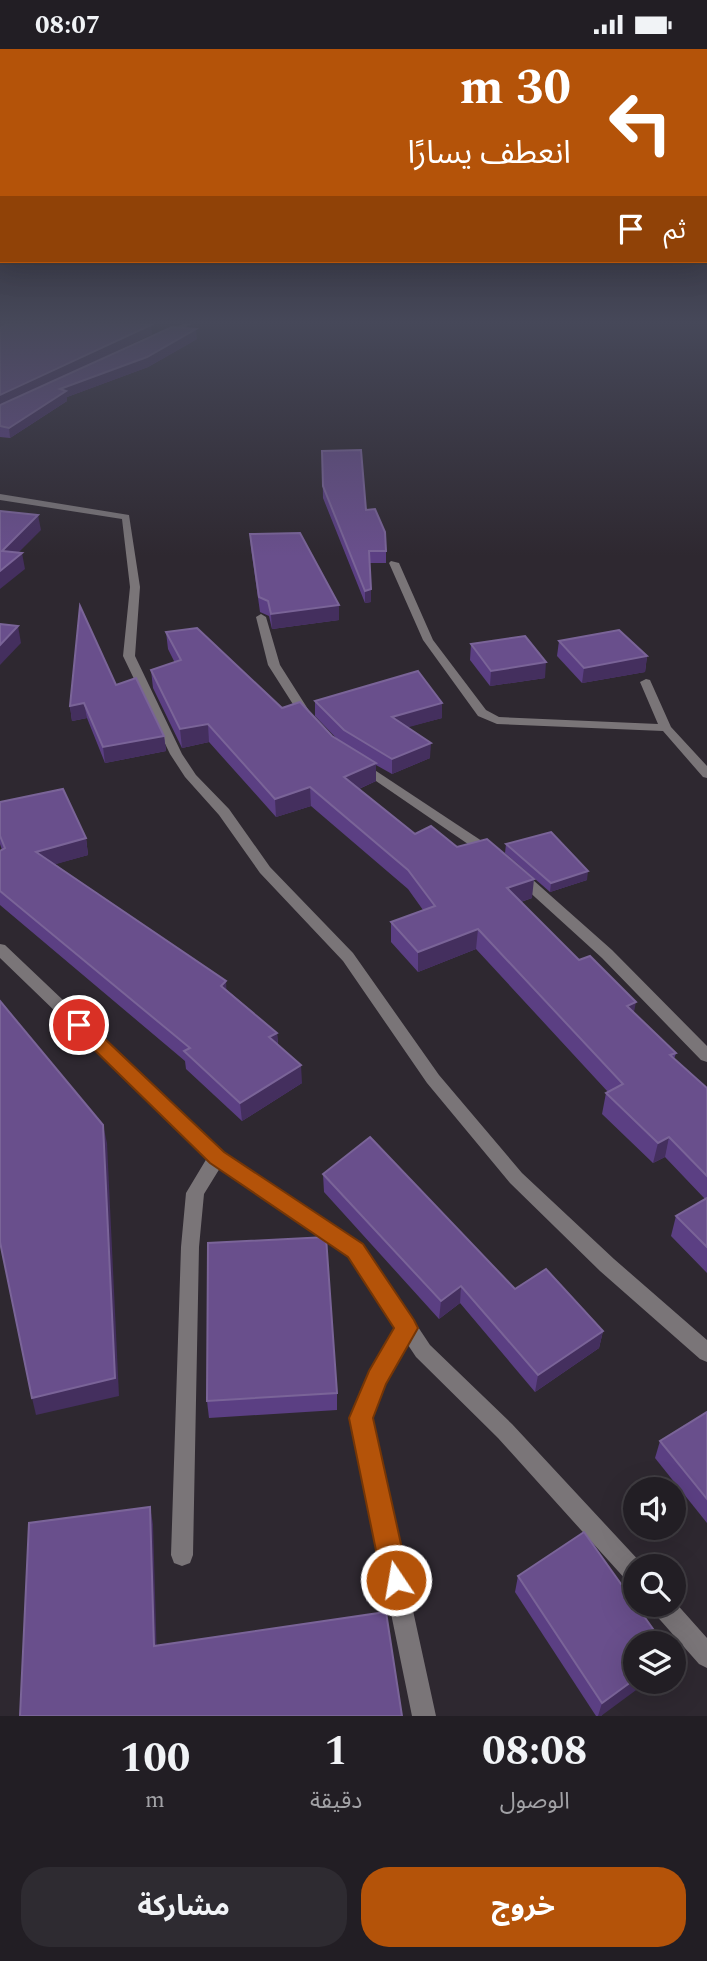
<!DOCTYPE html>
<html lang="ar">
<meta charset="utf-8">
<style>
:root{--surface:#221e24;--page:#2e2b31;--text:#f1f3f6;--muted:#a2a2a6;--line:#3f3c41;--accent:#b45309}
body{margin:0;font-family:Spectral,"Noto Sans Arabic",serif;background:var(--page);color:var(--text);direction:rtl;height:100vh;display:flex;flex-direction:column;font-size:26px;white-space:nowrap}
*{box-sizing:border-box;margin:0}
p{font-size:23px;color:var(--muted)}
.icon{flex:none;width:38px;height:38px;fill:none;stroke:currentColor;stroke-width:2;stroke-linecap:round;stroke-linejoin:round}
.map{position:relative;height:1667px;overflow:hidden;direction:ltr}
.panel{display:flex;flex-direction:column;background:var(--surface);flex:1}
.panel>*{flex:none}
.hud{position:absolute;left:0px;top:0px;width:707px;height:214px;box-shadow:0 7px 28px #0002,0 0 0 2px var(--line);direction:rtl;background:#b45309;color:#fff;overflow:hidden}
.controls{position:absolute;left:623px;top:1428px;display:grid;gap:14px}
.controls a{display:grid;place-items:center;width:63px;height:63px;border-radius:50%;background:var(--surface);box-shadow:0 7px 28px #0002,0 0 0 2px var(--line);font-size:35px}
.pin{position:absolute;display:grid;place-items:center;width:60px;height:60px;color:#fff;margin:-30px;border:4px solid #fff;border-radius:50%;box-shadow:0 2px 7px #0007}
.me{position:absolute;width:77px;margin:-38px;rotate:348deg;stroke-linejoin:round;filter:drop-shadow(0 0 5px #0008)}
.turn{display:flex;align-items:center;gap:24px;height:147px;padding:0 21px;font-size:32px}
.turn .icon{width:91px;height:91px;stroke-width:2.5}
.turn b{display:block;font-size:49px;line-height:60px}
.then{display:flex;align-items:center;height:66px;padding:0 21px;background:#0003;gap:14px;font-size:26px}
.eta{display:flex;justify-content:space-evenly;align-items:center;height:119px;text-align:center}
.eta b{font-size:42px;font-weight:700;line-height:49px}
.action{display:flex;gap:14px;margin-top:auto;padding:14px 21px}
.action a{flex:1;height:80px;border-radius:28px;background:var(--accent);color:#fff;font-size:28px;font-weight:700;line-height:80px;text-align:center}
.action a+a{background:var(--page);color:var(--text)}
.status{display:flex;justify-content:space-between;align-items:center;height:49px;padding:0 35px;background:var(--surface);direction:ltr}
.status svg{height:19px;fill:currentColor}
.map>svg:first-child{display:block}
</style>
<div class="status"><b>08:07</b><svg viewBox="0 0 49 12"><path d="M0 12V9h3v3zM5 12V6h3v6zM10 12V3h3v9zM15 12V0h3v12zM26 1h20v11H26zM47 4h2v5h-2z"/></svg></div>
<div class="map">
<svg width="707" height="1667" viewBox="0 0 707 1667">
<rect width="100%" height="100%" fill="#2e2830"/>
<g fill="none" stroke-linecap="round" stroke-linejoin="round">
<g fill="#7a7578" fill-rule="evenodd">
<polygon points="187,273 197,273 165,287 160,286"/>
<polygon points="0,445 129,466 140,538 135,607 182,705 196,726 229,760 270,818 353,904 439,1026 522,1124 614,1210 707,1291 707,1313 700,1310 600,1222 510,1134 427,1034 343,912 260,824 219,766 185,728 170,705 123,607 130,538 122,470 0,451"/>
<polygon points="391,512 399,514 433,591 486,661 499,668 658,675 640,633 646,630 650,631 671,678 707,717 707,729 703,728 663,682 497,675 478,667 423,591 389,514"/>
<polygon points="261,565 266,568 280,616 313,668 311,671 303,671 268,616 256,568"/>
<polygon points="361,712 494,800 496,803 494,806 484,806 357,719 355,716 357,713"/>
<polygon points="519,822 524,823 612,901 707,997 707,1013 701,1011 602,909 514,829 512,826"/>
<polygon points="0,895 5,896 223,1103 363,1195 430,1296 512,1375 643,1516 635,1517 635,1535 627,1532 498,1389 416,1308 408,1296 385,1334 371,1369 436,1667 412,1667 351,1369 370,1322 396,1279 349,1207 220,1119 204,1145 199,1198 193,1506 190,1514 182,1517 174,1514 171,1506 181,1198 186,1144 207,1109 0,909"/>
<polygon points="674,1552 707,1589 707,1619 699,1615 654,1564 650,1556 674,1556"/>
</g>
</g>
<g fill="#5b3f83">
<polygon points="0,273 152,285 65,326 197,290 148,318 67,348 67,352 10,389 0,388"/>
<polygon points="322,402 386,502 386,514 370,514 371,553 365,554 323,449"/>
<polygon points="250,485 339,571 272,580 269,567 260,563 251,499"/>
<polygon points="166,583 282,659 340,693 315,667 315,652 442,669 407,678 430,709 392,725 376,716 376,732 359,740 415,785 457,798 532,849 521,853 579,911 676,1004 674,1010 707,1039 707,1224 671,1187 676,1167 705,1150 665,1108 653,1114 602,1065 606,1044 608,1043 476,900 418,923 391,893 391,873 423,861 408,840 311,757 276,768 209,693 182,699 153,639 151,621 175,614 168,600"/>
<polygon points="559,592 647,607 645,623 582,634 557,607"/>
<polygon points="471,595 545,629 490,637 470,611"/>
<polygon points="116,636 164,687 166,702 105,714 87,669 72,672 70,657"/>
<polygon points="0,753 86,789 88,806 55,815 227,941 277,984 278,996 302,1034 242,1072 186,1020 185,1012 0,856 0,802 2,801 0,795"/>
<polygon points="506,795 587,831 550,843 505,804"/>
<polygon points="323,1125 515,1240 603,1282 599,1299 535,1343 460,1254 439,1270 324,1143"/>
<polygon points="337,1344 337,1361 209,1369 207,1352"/>
<polygon points="707,1363 707,1474 655,1409 660,1392"/>
<polygon points="518,1527 663,1594 601,1667 596,1667 515,1543"/>
</g>
<g fill="#442f5e">
<polygon points="0,273 13,273 0,281"/>
<polygon points="151,276 152,285 0,357 0,346"/>
<polygon points="196,280 197,290 148,318 67,348 67,352 10,389 9,379 60,340"/>
<polygon points="38,466 41,481 4,518 2,502"/>
<polygon points="22,504 25,520 0,540 0,522"/>
<polygon points="371,540 371,553 365,554 365,542"/>
<polygon points="339,556 339,571 272,580 271,565"/>
<polygon points="18,577 21,594 0,616 0,596"/>
<polygon points="647,607 645,623 582,634 584,619"/>
<polygon points="546,613 545,629 490,637 491,622"/>
<polygon points="84,654 87,669 72,672 70,657"/>
<polygon points="442,654 442,669 391,683 392,668"/>
<polygon points="208,675 209,693 182,699 180,680"/>
<polygon points="164,687 166,702 105,714 103,698"/>
<polygon points="431,694 430,709 392,725 392,710"/>
<polygon points="376,714 376,732 345,746 344,728"/>
<polygon points="310,738 311,757 276,768 275,750"/>
<polygon points="86,789 88,806 39,820 36,803"/>
<polygon points="588,822 587,831 550,843 551,834"/>
<polygon points="534,830 532,849 505,858 507,839"/>
<polygon points="478,880 476,900 418,923 418,903"/>
<polygon points="226,932 227,950 221,937"/>
<polygon points="636,953 632,973 627,957"/>
<polygon points="277,984 278,1001 269,988"/>
<polygon points="301,1016 302,1034 242,1072 240,1054"/>
<polygon points="103,1076 107,1094 119,1347 36,1366 32,1349"/>
<polygon points="669,1088 665,1108 653,1114 658,1094"/>
<polygon points="461,1237 460,1254 439,1270 441,1252"/>
<polygon points="603,1282 599,1299 535,1343 538,1326"/>
<polygon points="150,1458 153,1475 157,1613 154,1597"/>
<polygon points="635,1630 635,1633 647,1633 601,1667 598,1667 602,1654"/>
</g>
<g fill="#694f8c" stroke="#7a6498" stroke-width="2">
<polygon points="12,273 131,273 151,276 0,346 0,279"/>
<polygon points="172,278 196,280 147,308 60,340 66,342 9,379 0,377 0,356"/>
<polygon points="361,401 366,461 375,460 385,483 386,502 369,502 371,540 365,542 323,437 322,402"/>
<polygon points="0,462 38,466 2,502 22,504 0,522"/>
<polygon points="300,484 339,556 271,565 268,552 259,548 250,485"/>
<polygon points="80,557 116,636 136,629 164,687 103,698 84,654 70,657"/>
<polygon points="0,575 18,577 0,596"/>
<polygon points="197,579 282,659 300,653 332,687 376,714 344,728 415,785 431,777 457,798 487,790 534,830 507,839 579,911 590,907 636,953 627,957 676,1004 670,1006 707,1039 707,1127 669,1088 658,1094 606,1044 623,1035 478,880 418,903 391,873 435,857 408,821 310,738 275,750 208,675 180,680 151,621 181,611 166,583"/>
<polygon points="619,581 647,607 584,619 559,592"/>
<polygon points="525,587 546,613 491,622 471,595"/>
<polygon points="418,622 442,654 392,668 431,694 392,710 344,681 315,652"/>
<polygon points="63,740 86,789 36,803 226,932 221,937 277,984 269,988 301,1016 240,1054 184,1002 190,999 0,842 0,802 5,799 0,787 0,753"/>
<polygon points="551,783 588,822 551,834 506,795"/>
<polygon points="0,952 103,1076 115,1329 32,1349 0,1193"/>
<polygon points="370,1088 515,1240 546,1220 603,1282 538,1326 461,1237 441,1252 323,1125"/>
<polygon points="707,1149 707,1198 676,1167"/>
<polygon points="326,1188 337,1344 207,1352 208,1194"/>
<polygon points="707,1363 707,1450 660,1392"/>
<polygon points="150,1458 154,1597 386,1563 402,1667 20,1667 29,1474"/>
<polygon points="584,1483 663,1594 635,1594 635,1630 602,1654 518,1527"/>
</g>
<linearGradient id="sky" x2="0" y2="1"><stop stop-color="#19161a"/><stop offset="0.54" stop-color="#464859"/><stop offset="1" stop-color="#464859" stop-opacity="0"/></linearGradient>
<rect width="707" height="507" fill="url(#sky)"/>
<polygon fill="#b45309" stroke="#753606" stroke-width="2" points="79,969 85,971 224,1103 363,1195 414,1271 418,1279 386,1335 373,1369 409,1531 405,1541 396,1545 386,1541 382,1531 349,1369 369,1322 394,1279 348,1208 210,1114 73,980 70,976 73,971"/>
</svg>
<div class="controls">
<a><svg class="icon" aria-label="sound" viewBox="0 0 24 24"><path d="M4 9h4l5-4v14l-5-4H4zM17 9q2 3 0 6"/></svg></a>
<a><svg class="icon" aria-label="search" viewBox="0 0 24 24"><circle cx="10" cy="10" r="6"/><path d="M15 15l6 6"/></svg></a>
<a><svg class="icon" aria-label="layers" viewBox="0 0 24 24"><path d="M12 4l9 5-9 5-9-5zM3 14l9 5 9-5"/></svg></a>
</div>
<div class="pin" style="left:79px;top:976px;background:#d93025"><svg class="icon" aria-label="arrive" viewBox="0 0 24 24"><path d="M6 21V4h12l-3 4 3 4H6"/></svg></div>
<svg class="me" style="left:396px;top:1531px" viewBox="-20 -20 40 40"><circle r="17" fill="#b45309" stroke="#fff" stroke-width="3"/><path d="M0-11L8 9 0 5-8 9z" fill="#fff"/></svg>
<div class="hud">
<div class="turn"><svg class="icon" aria-label="left" viewBox="0 0 24 24"><path d="M17 20v-9H6M10 6l-5 5 5 5"/></svg><div><b>30 m</b>انعطف يسارًا</div></div>
<div class="then">ثم<svg class="icon" aria-label="arrive" viewBox="0 0 24 24"><path d="M6 21V4h12l-3 4 3 4H6"/></svg></div>
</div>
</div>
<section class="panel">
<div class="eta">
<div><b>08:08</b><p>الوصول</p></div>
<div><b>1</b><p>دقيقة</p></div>
<div><b>100</b><p>m</p></div>
</div>
<div class="action"><a>خروج</a><a>مشاركة</a></div>
</section>
